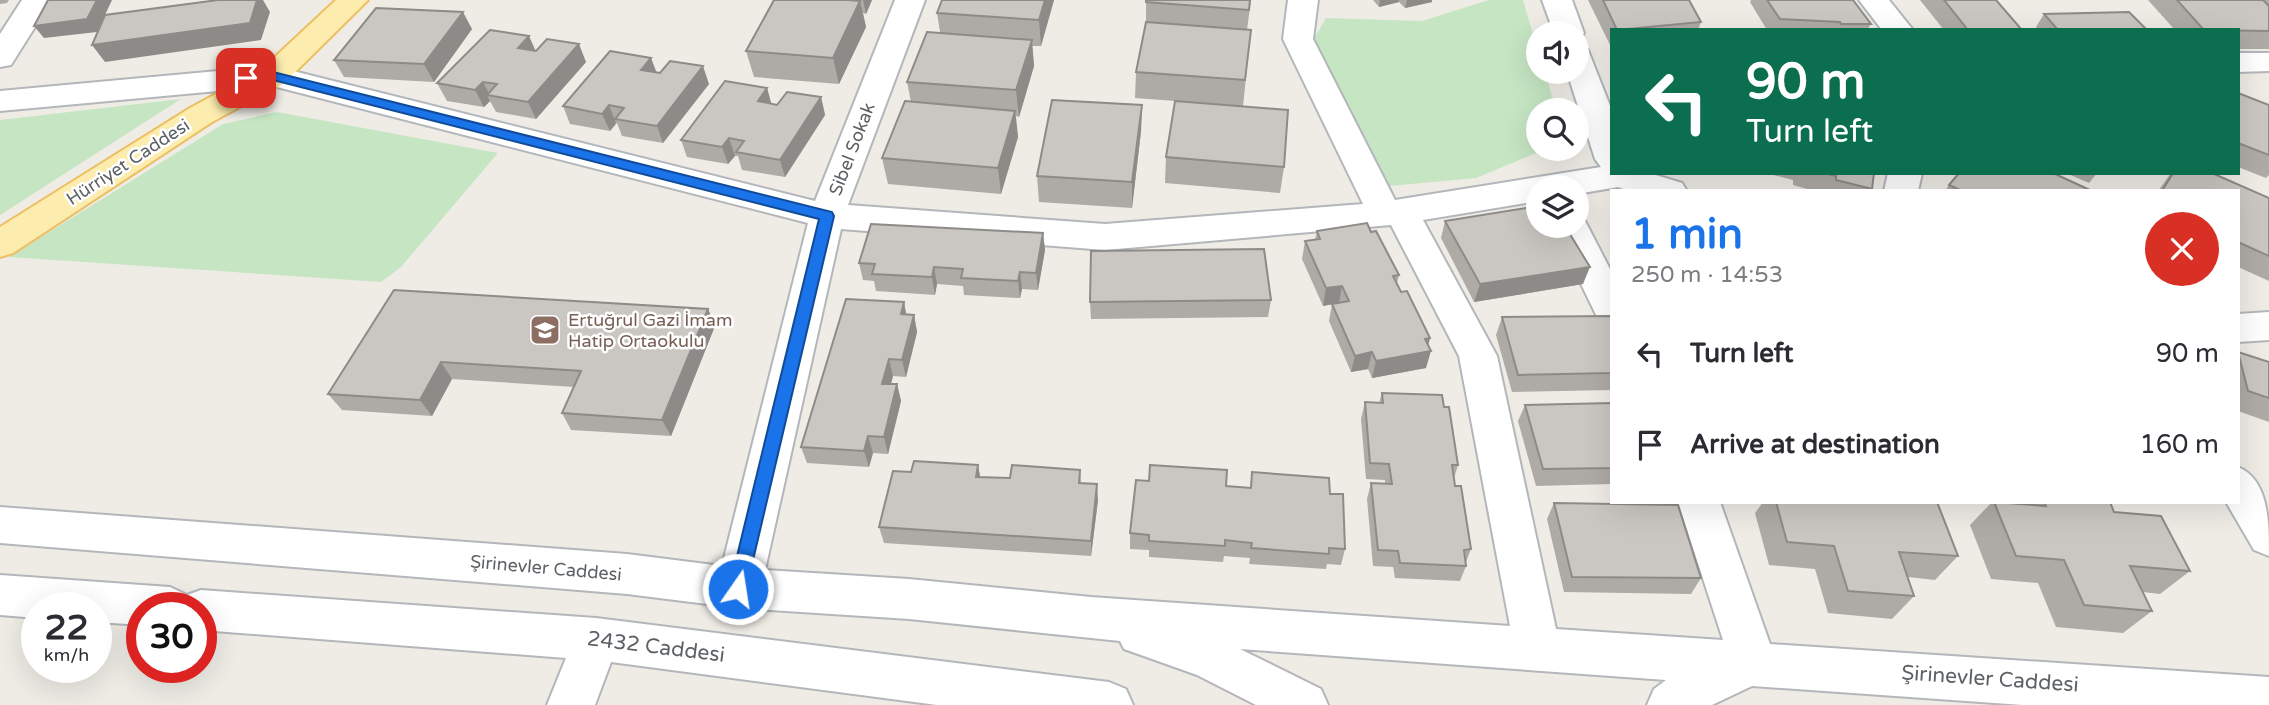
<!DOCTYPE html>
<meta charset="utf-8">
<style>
:root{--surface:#fff;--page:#f2f2f3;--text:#2b2b33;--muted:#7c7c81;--accent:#1a73e8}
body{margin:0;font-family:"Varela Round",sans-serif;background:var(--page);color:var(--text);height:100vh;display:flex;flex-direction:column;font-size:26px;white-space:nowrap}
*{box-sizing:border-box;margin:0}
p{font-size:23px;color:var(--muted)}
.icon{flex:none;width:38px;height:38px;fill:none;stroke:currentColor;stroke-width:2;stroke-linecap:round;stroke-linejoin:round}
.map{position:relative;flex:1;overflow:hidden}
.details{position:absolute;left:1610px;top:189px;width:630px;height:315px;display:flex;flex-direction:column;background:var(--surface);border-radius:0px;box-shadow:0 7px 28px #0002}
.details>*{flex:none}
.top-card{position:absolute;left:1610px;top:28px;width:630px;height:147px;border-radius:0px;box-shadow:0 7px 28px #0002;background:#0b6e4f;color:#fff;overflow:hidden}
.fabs{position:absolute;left:1526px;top:21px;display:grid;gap:14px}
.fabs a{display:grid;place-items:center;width:63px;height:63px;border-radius:50%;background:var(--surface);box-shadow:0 7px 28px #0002;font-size:35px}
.speed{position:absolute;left:21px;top:592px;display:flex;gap:14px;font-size:35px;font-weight:700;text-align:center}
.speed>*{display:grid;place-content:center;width:91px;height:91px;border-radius:50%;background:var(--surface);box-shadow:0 7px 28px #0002;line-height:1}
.speed small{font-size:18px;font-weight:400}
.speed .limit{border:10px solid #d22;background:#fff;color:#111}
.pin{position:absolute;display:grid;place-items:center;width:60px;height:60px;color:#fff;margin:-30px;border-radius:14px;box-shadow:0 4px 10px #0006}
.me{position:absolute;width:77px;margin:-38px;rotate:13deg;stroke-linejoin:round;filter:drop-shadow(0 0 5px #0008)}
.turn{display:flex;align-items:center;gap:24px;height:147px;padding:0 21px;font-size:32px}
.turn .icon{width:91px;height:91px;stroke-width:2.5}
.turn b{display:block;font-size:49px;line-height:60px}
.round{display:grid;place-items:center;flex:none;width:74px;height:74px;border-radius:37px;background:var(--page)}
.overview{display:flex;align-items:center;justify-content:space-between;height:119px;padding:0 21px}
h1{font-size:42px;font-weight:700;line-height:52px;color:var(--accent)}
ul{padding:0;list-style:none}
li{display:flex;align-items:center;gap:21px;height:91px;padding:0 21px}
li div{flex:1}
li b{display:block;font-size:26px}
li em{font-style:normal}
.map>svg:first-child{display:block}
</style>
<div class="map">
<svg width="2269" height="705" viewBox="0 0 2269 705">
<rect width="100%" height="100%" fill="#efece6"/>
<g fill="#c5e5c3">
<polygon points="1489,0 1523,0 1538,51 1538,72 1545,72 1556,110 1538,110 1538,149 1546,149 1476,178 1389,186 1313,40 1326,18 1422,21"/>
<polygon points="181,99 0,215 0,120"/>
<polygon points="277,112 498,153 401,267 381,282 9,257 223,124"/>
</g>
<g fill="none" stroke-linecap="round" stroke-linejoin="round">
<g stroke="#b3b6ba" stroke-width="4">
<g id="minor">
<polygon points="22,0 52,0 11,65 0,67 0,34"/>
<path d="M895,0h30l-77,205 257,19 258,-20 -80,-165 5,-39h30l-5,39 82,161 206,-33 -6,-8 -28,-87h10v-24l11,2 24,61v62h37l33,10 5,8h-58l-11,-4 -41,7v-7h-39v14l-115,19 74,136 59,273 167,11 -45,-138h42l50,142 499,33v28h-246l-271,-19 -40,19h-65l7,-16 12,-9 -426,-31 81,40 7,16h-72l-59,-30 -73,-26 -4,-8 -211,-22 -170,-11 -112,-14 -627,-51v-36l627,47 95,12 86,-343 -535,-137 -273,25v-20l273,-25 542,135zM1391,225l68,131 51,270 -419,-29 -182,-18 -144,-9 76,-341 264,21z"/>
<polygon points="1542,0 1572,0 1584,33 1580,39 1577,40 1577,33 1554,33"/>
<polygon points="1859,0 1889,0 1913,30 1882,30"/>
<polygon points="2238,53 2269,53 2269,71 2238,72"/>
<polygon points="1888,173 1922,173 1918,191 1884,191"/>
<polygon points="1577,215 1583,217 1612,273 1612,325 1599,321 1553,226 1577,226"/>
<polygon points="2269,312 2269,340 2238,342 2238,314"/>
<path d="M2238,467c31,13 31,55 31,89l-15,-6 -28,-48h12z"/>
<polygon points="0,575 170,587 187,595 201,590 596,618 1109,682 1126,689 1133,705 937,705 611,662 595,705 547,705 566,658 201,630 201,607 142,607 142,625 96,622 96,607 37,607 37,618 0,615"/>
</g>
</g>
<g stroke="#ecc062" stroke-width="4">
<polygon id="major" points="336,0 368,0 284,83 212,122 13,253 0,257 0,227 190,108 262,69"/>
</g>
<use href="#minor" fill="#fff" fill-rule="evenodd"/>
<use href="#major" fill="#fcecae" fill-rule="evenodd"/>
</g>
<g fill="#aeaba7">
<polygon points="0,0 9,0 7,3 0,4"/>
<polygon points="774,0 872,0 866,14 863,13 866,27 839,84 754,77 746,51"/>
<polygon points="942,0 1054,0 1041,46 1032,46 1034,66 1019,117 1016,116 1018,137 1001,194 888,184 882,158 911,102 907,82 940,32 937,13"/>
<polygon points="1146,0 1251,0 1247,30 1251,30 1243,106 1284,167 1280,193 1165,183 1166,157 1175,101 1135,98 1136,72 1146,22"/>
<polygon points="1373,0 1432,0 1432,2 1405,8 1399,2 1379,7"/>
<polygon points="1588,0 1689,0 1701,22 1698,30 1612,30 1611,47"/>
<polygon points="1751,0 1853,0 1871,24 1867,30 1767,30 1750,2"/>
<polygon points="1920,0 1996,0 2022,30 1944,30"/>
<polygon points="2148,0 2269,0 2269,49 2238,49 2238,30 2175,30"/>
<polygon points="2044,14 2147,30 2039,30 2036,27"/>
<polygon points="472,29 434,82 344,77 334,60"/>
<polygon points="536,51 586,62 536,119 496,112 490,101 484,107 447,101 437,83"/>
<polygon points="651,58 657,73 709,84 663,143 622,136 617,123 610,131 570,124 563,106"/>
<polygon points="767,88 771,104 777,105 821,97 825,115 785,177 742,170 738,156 735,156 728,164 687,157 681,140"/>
<polygon points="2238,93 2269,105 2269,175 2266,178 2238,167"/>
<polygon points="1142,105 1141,131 1132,208 1039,202 1037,176"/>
<polygon points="1766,173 1874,173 1871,191 1814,191 1793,185 1793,180"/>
<polygon points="2066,173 2097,173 2089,183"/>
<polygon points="2171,173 2212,173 2269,198 2269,281 2238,267 2238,191 2158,191"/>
<polygon points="1949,185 2092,191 1945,191"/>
<polygon points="1445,221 1583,284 1474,302 1441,238"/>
<polygon points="1317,231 1371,232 1399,275 1397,283 1401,292 1430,338 1428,346 1426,368 1372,378 1368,369 1351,372 1329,321 1332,304 1323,306 1302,259 1305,241 1315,240"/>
<polygon points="1043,233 1045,250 1038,290 1022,289 1020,298 964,295 963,286 937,284 935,295 876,291 874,281 863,280 859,263"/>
<polygon points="394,290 708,309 715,326 671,436 571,430 562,413 574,387 452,379 432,416 342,410 328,394"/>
<polygon points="1271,300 1268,317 1091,319 1090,302"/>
<polygon points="904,302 906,314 914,315 917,332 906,377 893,376 891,384 897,384 901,401 888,454 873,453 869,467 807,463 801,447"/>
<polygon points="1502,317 1612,321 1612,390 1512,392 1496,335"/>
<polygon points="2238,352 2269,362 2269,422 2238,411"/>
<polygon points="1382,393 1444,407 1458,465 1454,478 1455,486 1471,549 1466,562 1466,566 1460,581 1395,578 1393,567 1373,566 1367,499 1371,483 1385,484 1385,480 1366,479 1361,419 1365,402 1379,403"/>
<polygon points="1612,403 1612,484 1536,486 1518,421 1525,405"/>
<polygon points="978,465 980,477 1010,478 1080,470 1081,483 1098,500 1091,556 884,543 879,527 911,472"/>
<polygon points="1252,472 1330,494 1345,549 1341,565 1327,564 1326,569 1249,564 1250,558 1224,556 1223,562 1149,557 1149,550 1130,549 1130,533 1226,486 1250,488"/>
<polygon points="1763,502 1937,502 1958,556 1935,580 1908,577 1914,596 1892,619 1828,613 1815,569 1769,565 1755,513"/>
<polygon points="1992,502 2110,502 2114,512 2190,571 2160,594 2143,592 2152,611 2123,633 2056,627 2038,583 1991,579 1970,525"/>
<polygon points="1554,503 1701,578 1691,594 1564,592 1547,519"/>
</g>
<g fill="#8d8b88">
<polygon points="97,0 112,0 97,32 44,38 34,26"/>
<polygon points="257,0 263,0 270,12 261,40 105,62 92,45"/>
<polygon points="863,0 872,0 866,14"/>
<polygon points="1045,0 1054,0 1041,46 1039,20"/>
<polygon points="1380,0 1399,0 1399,2 1379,7"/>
<polygon points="1407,0 1432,0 1432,2 1405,8"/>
<polygon points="860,1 866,27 839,84 833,58"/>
<polygon points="463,12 472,29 434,82 424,64"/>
<polygon points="529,36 537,54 518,48"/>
<polygon points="1032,40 1034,66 1019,117 1016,90"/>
<polygon points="579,44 586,62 536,119 528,102"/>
<polygon points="651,58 657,75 641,70"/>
<polygon points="703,66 709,84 663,143 657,126"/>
<polygon points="483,82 490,95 487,95 490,101 484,107 475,90"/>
<polygon points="767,88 772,106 758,101"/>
<polygon points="821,97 825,115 785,177 780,160"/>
<polygon points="609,105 616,123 610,131 602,114"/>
<polygon points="1142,105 1141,131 1132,208 1132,182"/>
<polygon points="1015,111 1018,137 1001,194 998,168"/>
<polygon points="729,138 735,156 728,164 722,147"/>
<polygon points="1043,233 1045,250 1038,290 1036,273"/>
<polygon points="934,267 937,284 935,295 932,277"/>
<polygon points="1590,267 1583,284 1474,302 1480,284"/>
<polygon points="1020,272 1022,289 1020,298 1018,281"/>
<polygon points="1342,286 1339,303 1323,306 1326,288"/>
<polygon points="904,302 907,319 901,314"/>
<polygon points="708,309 715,326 671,436 662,420"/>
<polygon points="914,315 917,332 906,377 902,360"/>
<polygon points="1430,338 1426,352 1431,351 1426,368 1372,378 1376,361 1425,339"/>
<polygon points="1372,352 1368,369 1351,372 1355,356"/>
<polygon points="889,359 893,376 886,401 882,384"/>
<polygon points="441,362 452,379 432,416 420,400"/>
<polygon points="897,384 901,401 888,454 884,437"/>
<polygon points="868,436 873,453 869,467 864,451"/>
<polygon points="978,465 981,481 976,477"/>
<polygon points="1097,484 1098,500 1091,556 1091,541"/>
</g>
<g fill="#cac7c2" stroke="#8d8b88" stroke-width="2">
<polygon points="48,0 97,0 87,19 34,26"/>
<polygon points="218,0 257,0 250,23 92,45 105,15"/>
<polygon points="774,0 849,0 860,1 833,58 746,51"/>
<polygon points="942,0 1045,0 1039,20 937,13"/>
<polygon points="1146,0 1250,0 1249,10 1146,2"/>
<polygon points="1603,0 1689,0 1701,22 1617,30"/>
<polygon points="1767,0 1853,0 1871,24 1841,24 1840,22 1780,19"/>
<polygon points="1944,0 1996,0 2022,30 1968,30"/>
<polygon points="2177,0 2263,0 2269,6 2269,31 2204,30"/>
<polygon points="376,8 463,12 424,64 334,60"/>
<polygon points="2129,12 2147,30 2058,30 2044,14"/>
<polygon points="1146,22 1251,30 1245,80 1136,72"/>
<polygon points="490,30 529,36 518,48 536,51 547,39 579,44 528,102 487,95 497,84 483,82 475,90 437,83"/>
<polygon points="927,32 1032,40 1016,90 907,82"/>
<polygon points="610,51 651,58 641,70 660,73 670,61 703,66 657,126 615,119 624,108 609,105 602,114 563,106"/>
<polygon points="725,81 767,88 758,101 777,105 787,92 821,97 780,160 736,152 744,141 729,138 722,147 681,140"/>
<polygon points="2238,93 2269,105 2269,155 2238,143"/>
<polygon points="1052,100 1142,105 1132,182 1037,176"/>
<polygon points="905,101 1015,111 998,168 882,158"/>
<polygon points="1175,101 1288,110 1284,167 1166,157"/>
<polygon points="1824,173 1874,173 1872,189 1836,180 1836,176"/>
<polygon points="1959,173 2053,173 2092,191 1962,191 1949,185"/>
<polygon points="2173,173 2212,173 2269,198 2269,256 2238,242 2238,191 2162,191"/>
<polygon points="1538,206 1538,226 1565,226 1590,267 1480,284 1445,221"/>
<polygon points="1367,223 1371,232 1376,231 1399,275 1393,276 1401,292 1407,291 1430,338 1425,339 1431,351 1376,361 1372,352 1355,356 1332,304 1349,301 1342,286 1326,288 1305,241 1320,239 1317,231"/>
<polygon points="871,224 1043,233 1036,273 1020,272 1018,281 961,278 963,269 934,267 932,277 872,274 875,264 859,263"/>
<polygon points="1264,249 1271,300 1090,302 1091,251"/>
<polygon points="394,290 708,309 662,420 562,413 581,371 441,362 420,400 328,394"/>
<polygon points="846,299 904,302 901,314 914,315 902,360 889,359 882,384 897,384 884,437 868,436 864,451 801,447"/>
<polygon points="1610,316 1612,321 1612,373 1518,375 1502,317"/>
<polygon points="2238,352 2269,362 2269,398 2248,391"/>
<polygon points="1382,393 1442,395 1444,407 1449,407 1458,465 1452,465 1455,486 1461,486 1471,549 1464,550 1466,566 1400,563 1398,551 1378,550 1371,483 1392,484 1389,464 1370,463 1365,402 1383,403"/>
<polygon points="1612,403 1612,468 1543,469 1525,405"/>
<polygon points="914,461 978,465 976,477 1010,478 1012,465 1080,470 1079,483 1097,484 1091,541 879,527 893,471 911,472"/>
<polygon points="1150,465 1227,470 1226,486 1251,488 1252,472 1329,478 1330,494 1343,494 1345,549 1329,548 1329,554 1251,548 1252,543 1225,540 1225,546 1149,541 1149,535 1130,533 1136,480 1149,481"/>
<polygon points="1776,502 1937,502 1958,556 1899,552 1914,596 1848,591 1834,546 1787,542"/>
<polygon points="1994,502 2046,506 2044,502 2110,502 2114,512 2161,516 2190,571 2130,566 2152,611 2084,605 2064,560 2016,556"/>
<polygon points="1554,503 1678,505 1701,578 1572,577"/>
</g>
<polygon fill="#1a73e8" stroke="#114b97" stroke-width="2" points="273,72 832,212 834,216 745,594 738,597 732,594 729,589 819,219 273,80 246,82 239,78 246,74"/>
<defs>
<g id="school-square" transform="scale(1.575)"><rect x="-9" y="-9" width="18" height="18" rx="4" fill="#8d6e63" stroke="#fff"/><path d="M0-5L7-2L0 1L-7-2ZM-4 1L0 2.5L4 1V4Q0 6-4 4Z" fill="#fff"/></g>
</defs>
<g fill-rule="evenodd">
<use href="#school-square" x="545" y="330"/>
</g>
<g text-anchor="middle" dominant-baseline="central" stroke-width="5" stroke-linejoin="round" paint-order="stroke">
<g font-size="18" fill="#5d6165" stroke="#fff">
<text transform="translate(852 149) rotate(-69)">Sibel Sokak</text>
<text transform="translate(128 162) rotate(-33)">Hürriyet Caddesi</text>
<text transform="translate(546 568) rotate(5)">Şirinevler Caddesi</text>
</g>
<g font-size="18" fill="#785e54" stroke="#fff" text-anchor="start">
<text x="568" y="320">Ertuğrul Gazi İmam<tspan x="568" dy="21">Hatip Ortaokulu</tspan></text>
</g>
<g font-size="21" fill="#5d6165" stroke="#fff">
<text transform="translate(656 647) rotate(7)">2432 Caddesi</text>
<text transform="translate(1990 679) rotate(4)">Şirinevler Caddesi</text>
</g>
</g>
</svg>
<div class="fabs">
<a><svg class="icon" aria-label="sound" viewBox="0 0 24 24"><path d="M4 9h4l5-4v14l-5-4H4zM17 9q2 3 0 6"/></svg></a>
<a><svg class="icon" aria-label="search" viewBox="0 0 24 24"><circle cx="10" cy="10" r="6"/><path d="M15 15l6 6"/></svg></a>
<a><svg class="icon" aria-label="layers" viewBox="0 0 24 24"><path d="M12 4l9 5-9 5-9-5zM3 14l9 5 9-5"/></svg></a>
</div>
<div class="speed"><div>22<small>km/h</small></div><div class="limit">30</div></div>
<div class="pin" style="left:246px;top:78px;background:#d93025"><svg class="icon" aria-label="arrive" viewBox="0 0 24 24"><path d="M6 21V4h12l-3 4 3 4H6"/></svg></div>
<svg class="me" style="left:738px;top:589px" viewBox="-20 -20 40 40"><circle r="17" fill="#1a73e8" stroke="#fff" stroke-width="3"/><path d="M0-11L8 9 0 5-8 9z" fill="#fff"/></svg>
<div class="top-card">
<div class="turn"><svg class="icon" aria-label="left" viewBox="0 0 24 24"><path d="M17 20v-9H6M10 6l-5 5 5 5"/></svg><div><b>90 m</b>Turn left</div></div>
</div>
<section class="details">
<div class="overview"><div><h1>1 min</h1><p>250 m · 14:53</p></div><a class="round" style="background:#d93025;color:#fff"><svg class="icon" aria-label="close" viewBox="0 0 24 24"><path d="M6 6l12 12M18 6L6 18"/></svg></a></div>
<ul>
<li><svg class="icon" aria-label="left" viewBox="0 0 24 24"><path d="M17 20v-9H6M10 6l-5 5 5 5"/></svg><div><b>Turn left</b></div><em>90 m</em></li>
<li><svg class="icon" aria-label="arrive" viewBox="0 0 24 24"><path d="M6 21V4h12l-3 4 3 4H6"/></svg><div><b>Arrive at destination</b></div><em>160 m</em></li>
</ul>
</section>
</div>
